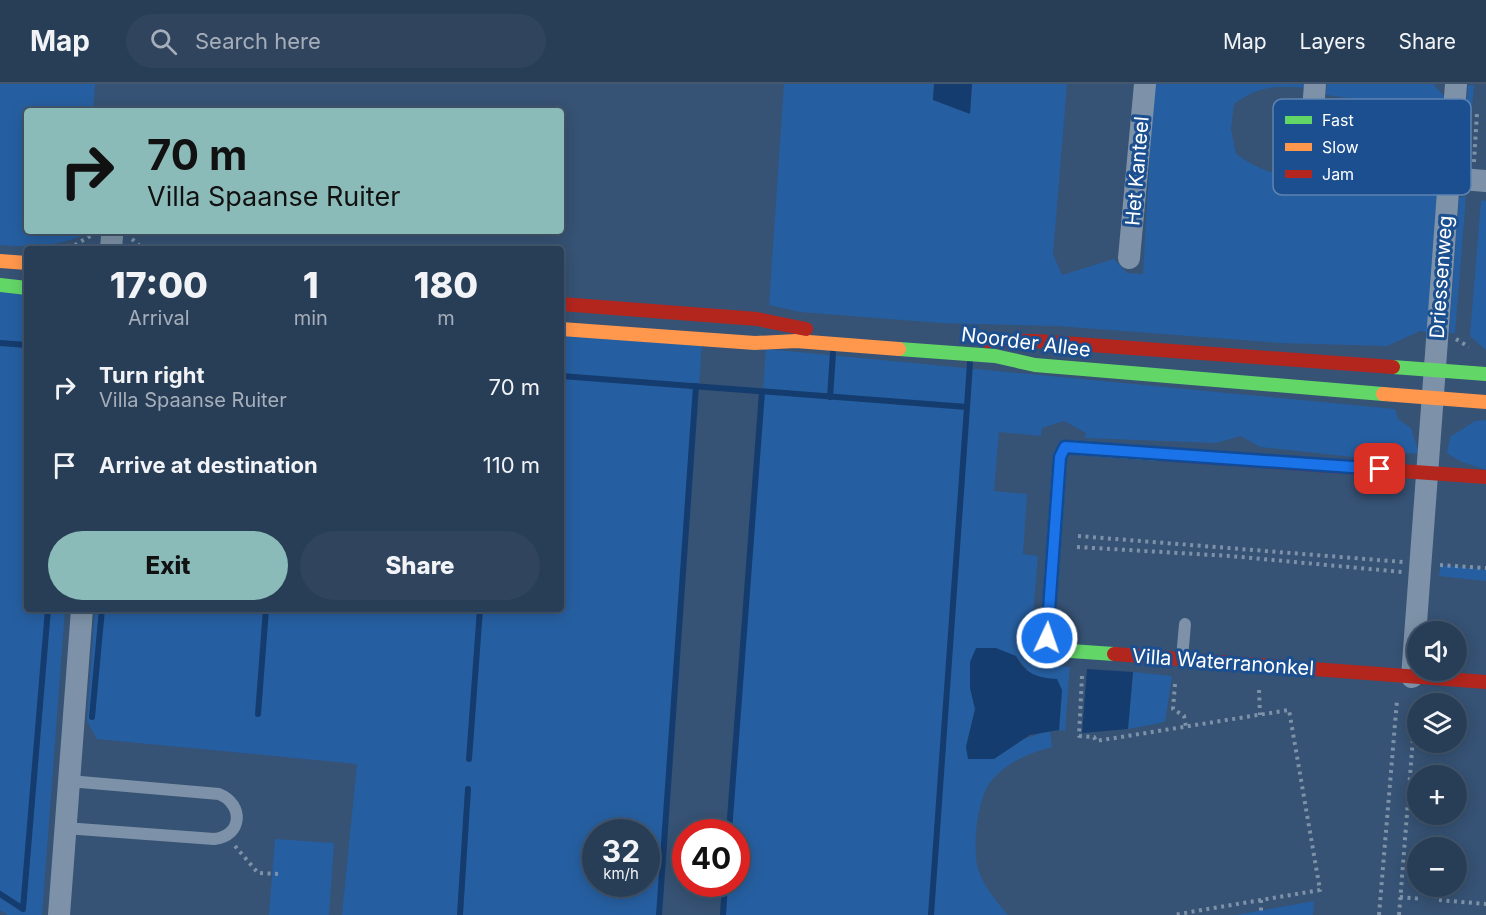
<!DOCTYPE html>
<meta charset="utf-8">
<style>
:root{--surface:#283e57;--page:#30455d;--text:#f1f3f6;--muted:#a5aeba;--line:#44576d;--accent:#8bbbb9}
body{margin:0;font-family:Inter,sans-serif;background:var(--page);color:var(--text);height:100vh;display:flex;flex-direction:column;font-size:22px;white-space:nowrap}
*{box-sizing:border-box;margin:0}
p{font-size:20px;color:var(--muted)}
.icon{flex:none;width:33px;height:33px;fill:none;stroke:currentColor;stroke-width:2;stroke-linecap:round;stroke-linejoin:round}
.map{position:relative;flex:1;overflow:hidden}
.sheet{position:absolute;left:24px;top:162px;width:540px;height:366px;display:flex;flex-direction:column;background:var(--surface);border-radius:6px;box-shadow:0 3px 15px #0003,0 0 0 2px var(--line)}
.sheet>*{flex:none}
.hud{position:absolute;left:24px;top:24px;width:540px;height:126px;border-radius:6px;box-shadow:0 3px 15px #0003,0 0 0 2px var(--line);background:#8bbbb9;color:#111;overflow:hidden}
.controls{position:absolute;left:1407px;top:537px;display:grid;gap:12px}
.controls a{display:grid;place-items:center;width:60px;height:60px;border-radius:50%;background:var(--surface);box-shadow:0 3px 15px #0003,0 0 0 2px var(--line);font-size:30px}
.speed{position:absolute;left:582px;top:735px;display:flex;gap:12px;font-size:30px;font-weight:700;text-align:center}
.speed>*{display:grid;place-content:center;width:78px;height:78px;border-radius:50%;background:var(--surface);box-shadow:0 3px 15px #0003,0 0 0 2px var(--line);line-height:1}
.speed small{font-size:15px;font-weight:400}
.speed .limit{border:9px solid #d22;background:#fff;color:#111}
.pin{position:absolute;display:grid;place-items:center;width:51px;height:51px;color:#fff;margin:-26px;border-radius:12px;box-shadow:0 3px 9px #0006}
.me{position:absolute;width:66px;margin:-33px;rotate:3deg;stroke-linejoin:round;filter:drop-shadow(0 0 4px #0008)}
.turn{display:flex;align-items:center;gap:21px;height:126px;padding:0 24px;font-size:27px}
.turn .icon{width:78px;height:78px;stroke-width:2.5}
.turn b{display:block;font-size:42px;line-height:51px}
.eta{display:flex;justify-content:space-evenly;align-items:center;height:102px;text-align:center}
.eta b{font-size:36px;font-weight:800;line-height:42px}
.cta{display:flex;gap:12px;margin-top:auto;padding:12px 24px}
.cta a{flex:1;height:69px;border-radius:36px;background:var(--accent);color:#111;font-size:24px;font-weight:800;line-height:69px;text-align:center}
.cta a+a{background:var(--page);color:var(--text)}
ul{padding:0;list-style:none}
li{display:flex;align-items:center;gap:18px;height:78px;padding:0 24px}
li div{flex:1}
li b{display:block;font-size:22px}
li em{font-style:normal}
header{display:flex;align-items:center;gap:36px;box-sizing:border-box;height:84px;padding:0 30px;background:var(--surface);border-bottom:2px solid var(--line)}
header strong{font-size:28px}
nav{display:flex;gap:33px;margin-inline-start:auto;font-size:21px}
.search{width:420px;height:54px;background:var(--page);display:flex;align-items:center;gap:15px;box-sizing:border-box;padding:0 21px;border-radius:33px;color:var(--muted);font-size:22px}
.map>svg:first-child{display:block}
</style>
<header>
<strong>Map</strong>
<div class="search"><svg class="icon" aria-label="search" viewBox="0 0 24 24"><circle cx="10" cy="10" r="6"/><path d="M15 15l6 6"/></svg>Search here</div>
<nav><a>Map</a><a>Layers</a><a>Share</a></nav>
</header>
<div class="map">
<svg width="1486" height="831" viewBox="0 0 1486 831">
<rect width="100%" height="100%" fill="#365274"/>
<g fill="#265fa1" fill-rule="evenodd">
<path d="M0,0h95l-2,27h-66v120l60,2c-26,14 -58,14 -87,12z"/>
<path d="M784,0h150l-1,16 37,13 2,-29h95l-14,170 9,21 52,-16 13,14 16,1 11,-190h155v4c-33,-2 -47,-4 -75,16l-3,25 5,25c36,26 82,32 126,27 8,0 18,-7 25,-10 13,-67 1,-68 -61,-76l1,-11h106l11,12 -13,237 -11,-2 -33,15 -106,-3 -224,-17 -116,-3 -141,-11 -31,-7z"/>
<polygon points="1468,1 1474,1 1467,81 1463,72"/>
<polygon points="1466,112 1455,249 1449,249 1459,114"/>
<polygon points="1481,116 1486,117 1486,266 1470,252"/>
<polygon points="0,208 27,211 27,525 65,525 42,831 8,831 0,826"/>
<path d="M561,251l141,10 -42,570h-318l15,-151 -260,-25 -10,-18 8,-112h466zM596,748h50v52h-50z"/>
<path d="M766,265l629,60 3,10 13,9 8,25 -23,1 -7,7 -129,-14 -19,-11 -25,7 -131,-5 1,-5 -22,-12 -22,7 -1,8 -42,-4 -5,59 33,3 -4,60 15,2 -9,107 41,4 -5,64 -6,-1 3,-40 -32,-17 -14,-17 -46,32 5,21 -9,38 28,12 21,-17 35,-12 2,17c-21,5 -46,16 -60,33 -15,17 -20,67 -14,89 5,17 19,33 30,46h-283l2,-31h9v-52h-5z"/>
<polygon points="1486,336 1486,386 1460,377 1447,369 1450,353 1475,337"/>
<polygon points="1441,481 1486,486 1486,497 1439,492"/>
<polygon points="1133,588 1172,592 1165,638 1128,645"/>
<polygon points="275,755 334,759 329,831 269,831"/>
<polygon points="1314,817 1313,831 1236,831"/>
</g>
<g fill="#153c6e">
<polygon points="934,0 972,0 970,30 933,16"/>
<path d="M976,564h20l20,8c9,18 22,22 41,23l5,11 -3,40 -29,5 -36,24h-26l-2,-12 9,-38 -5,-21v-26z"/>
<polygon points="1087,585 1133,588 1128,645 1082,649"/>
</g>
<g fill="none" stroke-linecap="round" stroke-linejoin="round">
<g stroke="#153c6e" stroke-width="6">
<polyline points="0,259 27,261"/>
<polyline points="561,292 967,323 931,831"/>
<polyline points="830,313 833,269"/>
<polyline points="967,323 970,279"/>
<polyline points="258,630 266,525"/>
<polyline points="92,633 102,525"/>
<polyline points="469,675 480,525"/>
<polyline points="729,748 762,308"/>
<polyline points="0,810 23,825 48,525"/>
<polyline points="460,831 468,705"/>
<polyline points="659,831 696,302"/>
<polyline points="723,831 725,800"/>
</g>
<g stroke="#7d92a8" stroke-width="4" stroke-dasharray="3 4.5" stroke-linecap="butt">
<polyline points="1474,78 1477,29"/>
<polyline points="132,155 143,165"/>
<polyline points="45,165 75,161 92,151"/>
<polyline points="1456,255 1469,263"/>
<polyline points="1078,452 1403,478"/>
<polyline points="1077,463 1230,472 1402,488"/>
<polyline points="1440,481 1486,484"/>
<polyline points="1082,592 1079,652 1094,653 1096,657 1289,626 1320,806 1173,831"/>
<polyline points="1175,600 1173,625 1184,632 1186,643"/>
<polyline points="1259,606 1260,631"/>
<polyline points="235,762 258,789 280,790"/>
<polyline points="1400,813 1422,815"/>
<polyline points="1261,816 1261,831"/>
<polyline points="1439,816 1486,820"/>
<polyline points="1379,831 1397,616"/>
<polyline points="1399,831 1416,616"/>
</g>
<g stroke="#7d92a8" stroke-width="12">
<polyline points="1182,574 1185,540"/>
<path d="M65,744l149,11c29,-3 30,-35 5,-45l-150,-13"/>
</g>
<g stroke="#7d92a8" stroke-width="22">
<polyline points="1308,94 1315,0"/>
<polyline points="1449,94 1486,97"/>
<polyline points="111,165 112,152"/>
<polyline points="1129,174 1145,0"/>
<polyline points="1412,593 1456,0"/>
<polyline points="59,831 82,525"/>
</g>
<g stroke="#63d668" stroke-width="14">
<polyline points="0,201 27,204"/>
<polyline points="899,265 995,272 1035,281 1383,310"/>
<polyline points="1393,283 1486,290"/>
<polyline points="1114,570 1056,566 1047,554 1060,373 1065,363 1161,370"/>
</g>
<g stroke="#ff974d" stroke-width="14">
<polyline points="0,177 27,179"/>
<polyline points="561,245 755,259 796,257 899,265"/>
<polyline points="1383,310 1486,318"/>
</g>
<g stroke="#b3261e" stroke-width="14">
<polyline points="561,220 757,235 806,245"/>
<polyline points="987,257 1036,257 1393,283"/>
<polyline points="1161,370 1486,393"/>
<polyline points="1114,570 1486,598"/>
</g>
</g>
<g fill="none" stroke-linecap="round" stroke-linejoin="round">
<g stroke="#114b97" stroke-width="15">
<polyline id="route" points="1047,554 1060,373 1065,363 1380,385"/>
</g>
<use href="#route" stroke="#1a73e8" stroke-width="10"/>
</g>
<g text-anchor="middle" dominant-baseline="central" stroke-width="6" stroke-linejoin="round" paint-order="stroke">
<g font-size="20" fill="#fff" stroke="#1b4f8f">
<text transform="translate(1137 87) rotate(-85)">Het Kanteel</text>
<text transform="translate(1441 193) rotate(-86)">Driessenweg</text>
<text transform="translate(1026 258) rotate(7)">Noorder Allee</text>
<text transform="translate(1223 578) rotate(4)">Villa Waterranonkel</text>
</g>
</g>
<rect x="1273" y="15" width="198" height="96" rx="9" fill="#1b4f8f" stroke="#5f84b1" stroke-width="1.5"/>
<rect x="1285" y="32" width="27" height="8" fill="#63d668"/>
<rect x="1285" y="59" width="27" height="8" fill="#ff974d"/>
<rect x="1285" y="86" width="27" height="8" fill="#b3261e"/>
<g font-size="16" fill="#fff">
<text x="1322" y="42">Fast</text>
<text x="1322" y="69">Slow</text>
<text x="1322" y="96">Jam</text>
</g>
</svg>
<div class="controls">
<a><svg class="icon" aria-label="sound" viewBox="0 0 24 24"><path d="M4 9h4l5-4v14l-5-4H4zM17 9q2 3 0 6"/></svg></a>
<a><svg class="icon" aria-label="layers" viewBox="0 0 24 24"><path d="M12 4l9 5-9 5-9-5zM3 14l9 5 9-5"/></svg></a>
<a>+</a>
<a>−</a>
</div>
<div class="speed"><div>32<small>km/h</small></div><div class="limit">40</div></div>
<div class="pin" style="left:1380px;top:385px;background:#d93025"><svg class="icon" aria-label="arrive" viewBox="0 0 24 24"><path d="M6 21V4h12l-3 4 3 4H6"/></svg></div>
<svg class="me" style="left:1047px;top:554px" viewBox="-20 -20 40 40"><circle r="17" fill="#1a73e8" stroke="#fff" stroke-width="3"/><path d="M0-11L8 9 0 5-8 9z" fill="#fff"/></svg>
<div class="hud">
<div class="turn"><svg class="icon" aria-label="right" viewBox="0 0 24 24"><path d="M7 20v-9h11M14 6l5 5-5 5"/></svg><div><b>70 m</b>Villa Spaanse Ruiter</div></div>
</div>
<section class="sheet">
<div class="eta">
<div><b>17:00</b><p>Arrival</p></div>
<div><b>1</b><p>min</p></div>
<div><b>180</b><p>m</p></div>
</div>
<ul>
<li><svg class="icon" aria-label="right" viewBox="0 0 24 24"><path d="M7 20v-9h11M14 6l5 5-5 5"/></svg><div><b>Turn right</b><p>Villa Spaanse Ruiter</p></div><em>70 m</em></li>
<li><svg class="icon" aria-label="arrive" viewBox="0 0 24 24"><path d="M6 21V4h12l-3 4 3 4H6"/></svg><div><b>Arrive at destination</b></div><em>110 m</em></li>
</ul>
<div class="cta"><a>Exit</a><a>Share</a></div>
</section>
</div>
